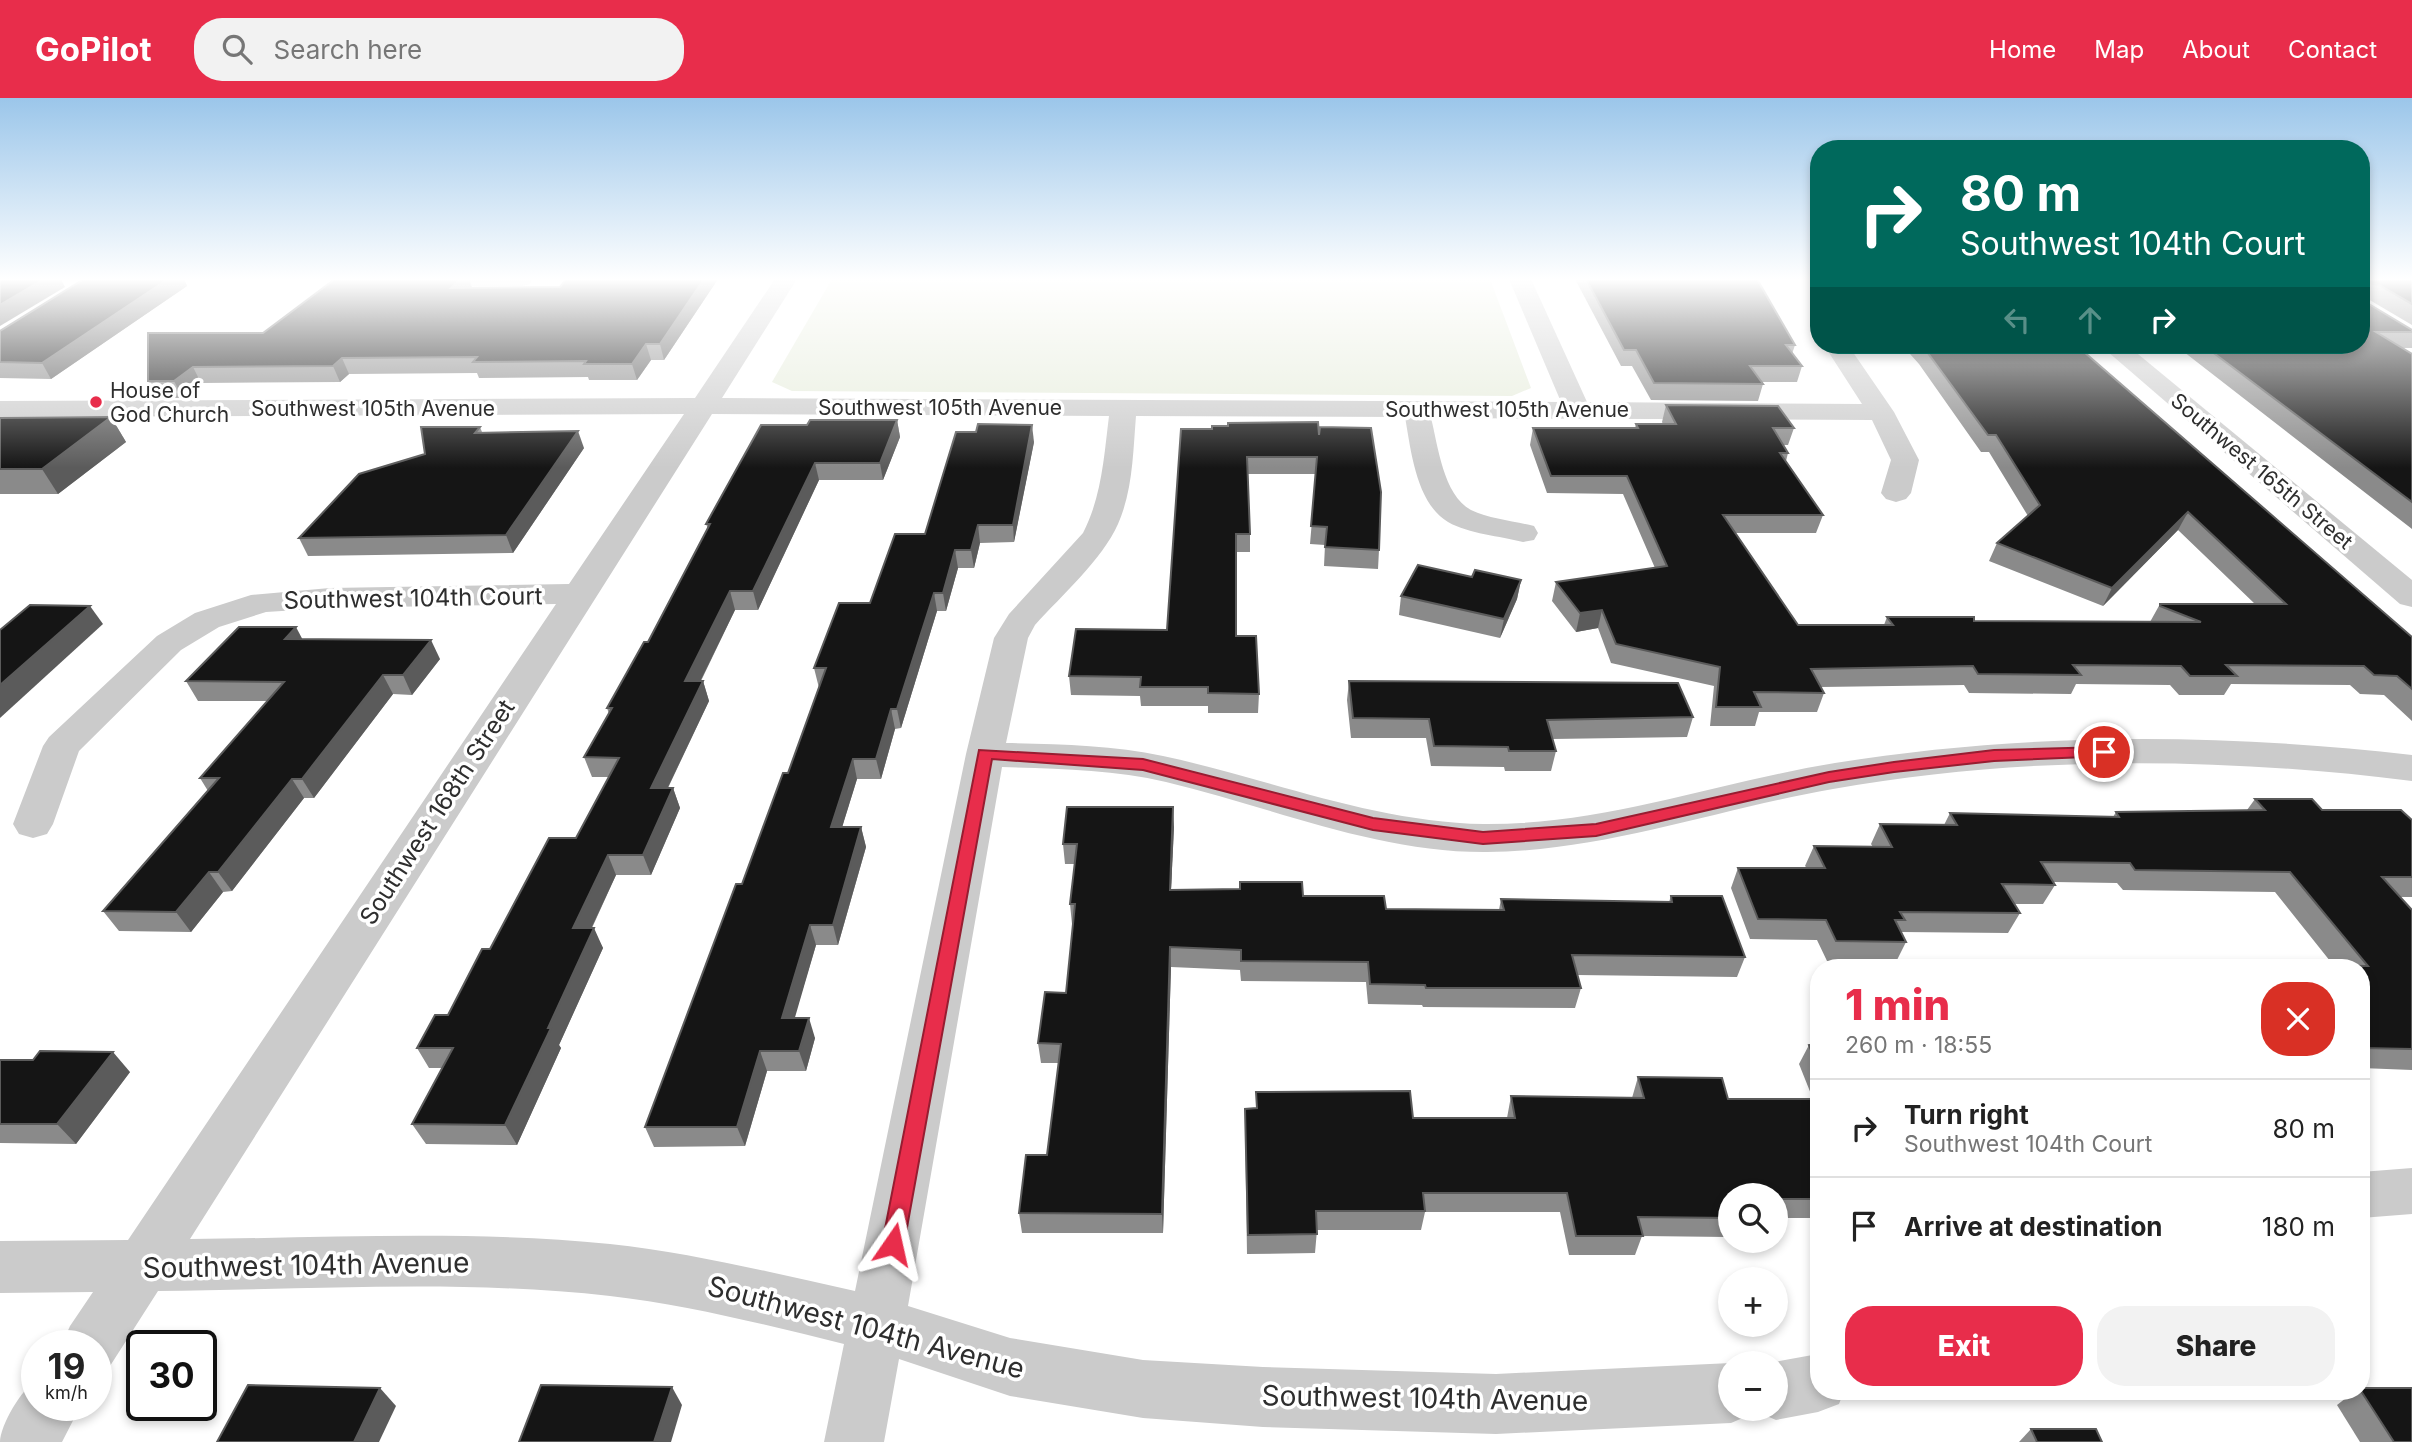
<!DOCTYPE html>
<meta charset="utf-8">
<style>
:root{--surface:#fff;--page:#f2f2f2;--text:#222;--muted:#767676;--line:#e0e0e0;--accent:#e82d4b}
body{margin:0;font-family:Inter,sans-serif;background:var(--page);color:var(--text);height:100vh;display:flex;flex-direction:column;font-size:26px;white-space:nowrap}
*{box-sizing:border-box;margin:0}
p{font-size:23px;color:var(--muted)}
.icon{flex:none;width:38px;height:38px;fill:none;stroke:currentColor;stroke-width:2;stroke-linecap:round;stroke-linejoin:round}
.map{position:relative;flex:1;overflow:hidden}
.panel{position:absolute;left:1810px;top:861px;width:560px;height:441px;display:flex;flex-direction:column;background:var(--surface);border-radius:28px;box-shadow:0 4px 10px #0003}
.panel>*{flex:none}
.top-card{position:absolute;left:1810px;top:42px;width:560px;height:214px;border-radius:28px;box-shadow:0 4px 10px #0003;background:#00695c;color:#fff;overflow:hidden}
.buttons{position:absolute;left:1718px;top:1085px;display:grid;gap:14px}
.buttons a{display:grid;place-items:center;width:70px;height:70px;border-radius:50%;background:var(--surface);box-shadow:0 4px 10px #0003;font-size:35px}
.speed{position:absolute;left:21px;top:1232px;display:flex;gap:14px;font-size:35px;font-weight:700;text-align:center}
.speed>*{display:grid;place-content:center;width:91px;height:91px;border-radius:50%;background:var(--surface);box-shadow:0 4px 10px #0003;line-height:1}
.speed small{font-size:18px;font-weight:400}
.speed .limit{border:4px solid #111;border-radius:10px;background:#fff;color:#111}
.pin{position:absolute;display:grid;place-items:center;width:60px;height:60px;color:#fff;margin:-30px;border:4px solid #fff;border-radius:50%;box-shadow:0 2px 7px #0007}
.me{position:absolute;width:77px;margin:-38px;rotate:11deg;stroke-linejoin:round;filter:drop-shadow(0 0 5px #0008)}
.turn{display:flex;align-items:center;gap:24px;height:147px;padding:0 35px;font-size:32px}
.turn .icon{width:91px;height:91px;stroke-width:2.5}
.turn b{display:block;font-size:49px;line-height:60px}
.lanes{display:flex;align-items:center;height:66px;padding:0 35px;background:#0003;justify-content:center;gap:35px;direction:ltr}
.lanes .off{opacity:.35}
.round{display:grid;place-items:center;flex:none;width:74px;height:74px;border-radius:28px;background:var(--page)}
.overview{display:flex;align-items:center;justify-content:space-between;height:119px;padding:0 35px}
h1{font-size:42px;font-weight:800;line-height:52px;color:var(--accent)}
.primary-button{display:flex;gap:14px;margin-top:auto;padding:14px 35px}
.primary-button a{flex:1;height:80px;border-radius:28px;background:var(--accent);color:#fff;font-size:28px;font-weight:800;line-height:80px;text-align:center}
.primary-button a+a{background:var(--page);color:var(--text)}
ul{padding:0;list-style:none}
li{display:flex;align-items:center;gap:21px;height:98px;padding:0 35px;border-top:2px solid var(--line)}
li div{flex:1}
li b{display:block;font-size:26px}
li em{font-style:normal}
header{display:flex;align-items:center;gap:42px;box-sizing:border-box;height:98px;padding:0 35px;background:var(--accent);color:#fff}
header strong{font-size:33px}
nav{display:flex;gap:38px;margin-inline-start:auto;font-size:24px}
.search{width:490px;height:63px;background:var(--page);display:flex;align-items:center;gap:18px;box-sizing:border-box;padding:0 24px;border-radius:28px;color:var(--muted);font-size:26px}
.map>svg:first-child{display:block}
</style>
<header>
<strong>GoPilot</strong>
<div class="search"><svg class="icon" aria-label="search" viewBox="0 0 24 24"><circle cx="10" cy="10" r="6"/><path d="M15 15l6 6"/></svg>Search here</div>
<nav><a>Home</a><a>Map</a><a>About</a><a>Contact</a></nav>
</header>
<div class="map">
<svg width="2412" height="1344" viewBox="0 0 2412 1344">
<rect width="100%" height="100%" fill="#fff"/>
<polygon fill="#e6ecdb" points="832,181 1490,181 1531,290 1512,298 792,293 772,284"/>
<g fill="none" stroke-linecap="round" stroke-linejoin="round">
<g fill="#cbcbcb" fill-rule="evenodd">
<polygon points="450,181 533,181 530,186 522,188 461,188 453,186"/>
<path d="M775,181h22l-75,119 839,4 -52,-123h22l56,123 275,2 -38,-59h24l46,67 25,48 -8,33 -5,6 -10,3 -10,-3 -5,-6 10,-33 -19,-40 -441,-2c7,27 12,77 40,92 19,9 43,11 63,16l4,7 -4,7 -11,2c-23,-6 -54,-8 -75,-20 -32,-19 -37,-72 -43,-105l-269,-1c-3,36 -3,74 -18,108 -16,36 -56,71 -83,101l-7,13 -22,105c53,1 105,2 157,13 107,23 210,66 321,68 120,1 234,-42 351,-61 192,-31 384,-30 577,-8v26c-193,-24 -387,-26 -579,8 -116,20 -227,62 -346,63 -110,1 -215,-45 -321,-70 -54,-13 -109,-13 -164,-15l-94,539 102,32 133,22 120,7 233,7 235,-11v46h23l-2,5 -21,9 -235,11 -233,-7 -120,-9 -133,-22 -111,-37 -15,83h-60l20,-98c-78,-19 -155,-39 -234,-48 -148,-17 -304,-6 -452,-5l-48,75 -14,6v-26h-35l9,-20 23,-34 -93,1v-52l128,-1 428,-636 -226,4 -64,4 -47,15 -38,23 -102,101 -26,73 -6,10 -14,4 -14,-4 -6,-10 30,-78 6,-9 108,-101 38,-23 56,-18 79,-7 239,-4 115,-170 -684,3v-16l695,-3zM712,316l397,2c-5,40 -7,80 -26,117l-74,81 -15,24 -28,116 -111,537c-82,-18 -162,-38 -245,-47 -139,-14 -280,-6 -420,-5z"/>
<polygon points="2100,247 2127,247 2412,482 2412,509 2400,506"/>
<polygon points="2412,1070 2412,1116 2361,1120 2361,1074"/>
<polygon points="1818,1256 1818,1293 1844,1293 1839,1306 1818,1314 1776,1322 1755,1313 1754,1311 1776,1311 1776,1265 1769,1265"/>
<path d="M37,1283v24h44l-19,37h-62c0,-16 22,-55 37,-61z"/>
</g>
</g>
<g fill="#8a8a8a">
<polygon points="84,181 184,181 187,188 51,281 0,280 0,233"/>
<polygon points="335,181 469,181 472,189 560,189 566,181 718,181 664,262 651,262 637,282 589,282 588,279 479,280 477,275 349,276 340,284 201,285 183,300 156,300 148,283 263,235"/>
<polygon points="1575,181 1757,181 1795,247 1792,256 1802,268 1797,284 1762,284 1763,286 1758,303 1651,302 1632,268 1621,268"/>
<polygon points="2361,181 2412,181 2412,227 2368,201 2369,206 2412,232 2412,250 2402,250 2412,256 2412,431 2175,247 2361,247"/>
<polygon points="1902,247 2076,247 2412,539 2412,623 2384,597 2360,596 2350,587 2231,586 2224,597 2179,597 2170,587 2076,586 2071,596 1969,595 1964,587 1821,589 1824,595 1817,614 1759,614 1755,628 1710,628 1714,588 1611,565 1598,530 1576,534 1552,503 1556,484 1655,470 1623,396 1547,395 1530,347 1533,330 1635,330 1636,326 1663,326 1662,324 1666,307 1794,330 1788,347 1784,347 1788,355 1786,363 1823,417 1816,435 1735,435 1798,527 1884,527 1887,519 1974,523 2150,524 2160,506 2255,506 2178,432 2103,508 1989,463 1997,445 2028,418 1989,354 1981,354 1919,266"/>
<polygon points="111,319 126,344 58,396 0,396 0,320"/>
<polygon points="897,322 900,339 883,382 819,382 758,512 735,512 701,583 703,583 709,603 668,690 673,690 680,710 651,777 616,777 592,830 603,850 559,947 561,950 517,1047 426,1046 412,1026 443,970 429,970 417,950 448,917 490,851 576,740 609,679 592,679 584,659 609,616 607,610 648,544 708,431 706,426 807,327"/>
<polygon points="480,329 482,334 584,350 513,455 308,458 299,440 425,356"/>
<polygon points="1181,331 1319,337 1379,452 1378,471 1324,468 1325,447 1310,446 1316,376 1248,376 1250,436 1250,454 1236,454 1236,538 1259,596 1258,615 1208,615 1208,608 1141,608 1140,598 1071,597 1069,578 1167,532"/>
<polygon points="1034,344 1014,444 980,445 974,470 958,470 946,513 937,513 901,630 895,631 881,681 857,681 842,729 861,729 866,749 838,847 816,847 794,920 815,940 806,973 767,973 745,1048 654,1049 645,1029 742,786 788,675 819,590 814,570 870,505 925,436"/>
<polygon points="1472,479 1521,482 1517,501 1500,540 1399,517 1401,498"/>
<polygon points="302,541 440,561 412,597 393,596 314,700 304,700 232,793 223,794 191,834 119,833 103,813 208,693 200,680 267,603 198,603 186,583"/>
<polygon points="1349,583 1693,619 1687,639 1552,641 1556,653 1551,673 1505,673 1504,669 1431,668 1426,640 1351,640 1347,602"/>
<polygon points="2255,701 2322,712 2412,722 2412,799 2400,799 2412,812 2412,972 2361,970 2361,870 2131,870 2133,866 2334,868 2275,794 2123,792 2117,785 2054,784 2055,787 2043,806 2014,806 2020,815 2008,835 1901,834 1906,844 1896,864 1827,863 1817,842 1750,841 1731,790 1738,770 1807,770 1805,768 1814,748 1873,749 1871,746 1880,726 1944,727 1950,715 2113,719 2116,714 2247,712"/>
<polygon points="1174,729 1171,792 1240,791 1240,784 1303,798 1386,811 1499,812 1501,801 1669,804 1671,798 1745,859 1737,879 1577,877 1581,890 1575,910 1423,909 1422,907 1368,906 1366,884 1241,883 1240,872 1171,869 1163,1135 1022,1135 1019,1115 1047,1057 1059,965 1041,965 1038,945 1066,895 1073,826 1072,826 1070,806 1075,766 1065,766 1063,746"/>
<polygon points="1818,946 1818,1120 1776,1120 1776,1097 1731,1097 1731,1131 1727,1139 1642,1138 1635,1157 1569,1157 1560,1114 1425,1114 1421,1132 1317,1132 1315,1155 1247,1156 1245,1030 1245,1011 1256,1010 1256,994 1413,1020 1507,1020 1511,998 1632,1000 1638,979 1728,1001 1813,1001 1799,966 1809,947"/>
<polygon points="0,962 130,974 76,1046 0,1045"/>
<polygon points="2355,1293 2361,1293 2412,1344 2360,1344 2337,1307"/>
<polygon points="2031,1331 2102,1344 2019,1344"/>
</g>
<g fill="#5b5b5b">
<polygon points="29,181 61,181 65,189 0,228 0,207"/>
<polygon points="168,181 184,181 187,188 51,281 42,265"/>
<polygon points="461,181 469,181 472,191 451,190"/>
<polygon points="704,181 718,181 664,262 660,246"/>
<polygon points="646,246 651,262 637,282 632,266"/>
<polygon points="342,260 349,276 340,284 333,268"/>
<polygon points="193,269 201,285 183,300 174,283"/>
<polygon points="111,319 126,344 58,396 42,371"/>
<polygon points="897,322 900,339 883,382 880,365"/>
<polygon points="1032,327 1034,344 1014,444 1013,427"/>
<polygon points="578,333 584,350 513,455 506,437"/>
<polygon points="815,365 819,382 758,512 753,493"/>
<polygon points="2188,414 2178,432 2103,508 2112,490"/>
<polygon points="978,427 980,445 974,470 971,452"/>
<polygon points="955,452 958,470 946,513 943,495"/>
<polygon points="1521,482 1517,501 1500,540 1504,521"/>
<polygon points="730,493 735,512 691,602 685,583"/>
<polygon points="934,495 937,513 901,630 897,611"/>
<polygon points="90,508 103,526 0,620 0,587"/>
<polygon points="1602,512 1598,530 1576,534 1580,515"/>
<polygon points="296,529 306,548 285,541"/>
<polygon points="431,542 440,561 412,597 403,577"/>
<polygon points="383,577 393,596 314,700 302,681"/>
<polygon points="703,583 709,603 658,710 651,690"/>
<polygon points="891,611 895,631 881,681 876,661"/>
<polygon points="853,661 857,681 836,749 831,729"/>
<polygon points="292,681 304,700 232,793 218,774"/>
<polygon points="673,690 680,710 651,777 643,757"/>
<polygon points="1173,709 1174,729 1170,812 1170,792"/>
<polygon points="861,729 866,749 838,847 833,827"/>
<polygon points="608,757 616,777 582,850 573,830"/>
<polygon points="209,774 223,794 191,834 176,814"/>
<polygon points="810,827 816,847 789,940 782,920"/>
<polygon points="594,830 603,850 559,947 561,950 517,1047 505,1027 548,930"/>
<polygon points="1170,849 1171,869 1163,1135 1162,1116"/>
<polygon points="809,920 815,940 806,973 799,953"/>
<polygon points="760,953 767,973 745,1048 737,1029"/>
<polygon points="113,954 130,974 76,1046 57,1026"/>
<polygon points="672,1289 682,1307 671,1344 654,1344"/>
<polygon points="380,1290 396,1308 379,1344 354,1344"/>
</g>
<g fill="#151515" stroke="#5b5b5b" stroke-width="2">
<polygon points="0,181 44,181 0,207"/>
<polygon points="84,181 168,181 42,265 0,264 0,233"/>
<polygon points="335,181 461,181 451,190 560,189 566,181 704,181 660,246 646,246 632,266 584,266 586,263 473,264 477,259 342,260 333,268 193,269 174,283 148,283 148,235 263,235"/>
<polygon points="1586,181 1757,181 1795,247 1786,247 1802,268 1750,268 1763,286 1654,285 1636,252 1624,252"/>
<polygon points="2361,181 2412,181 2412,206 2379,187 2368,185 2369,206 2412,232 2412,234 2376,234 2412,256 2412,404 2203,247 2361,247"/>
<polygon points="1922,247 2076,247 2412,539 2412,591 2397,578 2374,577 2364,568 2226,567 2237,578 2190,578 2181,568 2073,567 2081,577 1978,576 1973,568 1811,571 1824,595 1754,594 1761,609 1716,609 1720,569 1616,546 1602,512 1580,515 1556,484 1667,468 1627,378 1551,378 1533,330 1638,330 1636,326 1676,326 1666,307 1778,308 1794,330 1773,330 1788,355 1780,355 1823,417 1723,417 1798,527 1893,527 1887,519 1974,519 1974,523 2201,524 2160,508 2160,506 2286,506 2188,414 2112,490 1997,445 2040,407 1996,337 1988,337"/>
<polygon points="111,319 42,371 0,371 0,320"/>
<polygon points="810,322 897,322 880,365 815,365 753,493 730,493 685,583 703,583 651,690 673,690 643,757 608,757 573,830 594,830 548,930 551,930 505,1027 412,1026 453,950 417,950 435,917 448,917 482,851 490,851 549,740 576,740 619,660 584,659 612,610 607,610 644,544 648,544 710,426 706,426 761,327 807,327"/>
<polygon points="1318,324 1319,337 1320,329 1371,330 1381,394 1379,452 1325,449 1327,429 1311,428 1317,359 1247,359 1250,436 1236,436 1236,538 1256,538 1259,596 1208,595 1208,589 1140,589 1141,579 1069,578 1076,531 1167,532 1181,331 1212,331 1212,328 1228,328 1228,325"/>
<polygon points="978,326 1032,327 1013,427 978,427 971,452 955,452 943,495 934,495 897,611 891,611 876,661 853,661 831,729 861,729 833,827 810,827 782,920 809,920 799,953 760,953 737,1029 645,1029 736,786 742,786 783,675 788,675 826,570 814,570 839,505 870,505 895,436 925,436 956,334 976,334"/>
<polygon points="421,329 480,329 475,335 578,333 506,437 299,440 359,376 425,356"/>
<polygon points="1418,467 1472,479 1475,472 1521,482 1504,521 1401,498"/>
<polygon points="30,507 90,508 0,587 0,532"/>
<polygon points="239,529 296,529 285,541 431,542 403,577 383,577 302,681 292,681 218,774 209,774 176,814 103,813 219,680 200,680 284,584 186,583"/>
<polygon points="1349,583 1678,585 1693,619 1547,622 1556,653 1509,653 1508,649 1434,648 1429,621 1353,620"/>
<polygon points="2255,701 2312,701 2322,712 2401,712 2412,722 2412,779 2382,779 2412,812 2412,951 2361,950 2361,870 2135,870 2133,866 2368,868 2290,774 2135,772 2130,765 2041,764 2055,787 2002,786 2020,815 1900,814 1905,822 1895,822 1906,844 1836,843 1826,822 1758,821 1738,770 1825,770 1814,748 1892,749 1880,726 1957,727 1950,715 2119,719 2116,714 2265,712"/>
<polygon points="1067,709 1173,709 1170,792 1240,791 1240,784 1302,784 1303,798 1384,798 1386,811 1504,812 1501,801 1672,804 1671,798 1722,798 1745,859 1572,857 1581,890 1426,890 1425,887 1370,886 1368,864 1241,863 1241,852 1170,849 1162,1116 1019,1115 1026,1057 1047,1057 1061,946 1038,945 1045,894 1066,895 1075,806 1070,806 1077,746 1063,746"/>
<polygon points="1818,946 1818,970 1809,947"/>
<polygon points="40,953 113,954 57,1026 0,1026 0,962 33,962"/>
<polygon points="1638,979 1722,980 1728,1001 1818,1001 1818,1101 1776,1101 1776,1097 1731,1097 1730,1100 1731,1120 1638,1119 1643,1138 1576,1138 1567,1095 1423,1095 1425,1113 1316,1113 1317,1136 1248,1137 1245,1011 1257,1010 1256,994 1410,993 1413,1020 1515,1020 1511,998 1644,1000"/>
<polygon points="248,1287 380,1290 354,1344 217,1344"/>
<polygon points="541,1287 672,1289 654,1344 519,1344"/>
<polygon points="2361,1290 2412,1290 2412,1344 2394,1344 2361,1293"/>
<polygon points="2031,1331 2096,1331 2102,1344 2037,1344"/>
</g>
<linearGradient id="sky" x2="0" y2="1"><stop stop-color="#9bc6ea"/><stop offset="0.49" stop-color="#fff"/><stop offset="1" stop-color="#fff" stop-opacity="0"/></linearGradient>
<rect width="2412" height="370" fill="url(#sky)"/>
<polygon fill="#e82d4b" stroke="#971d31" stroke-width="2" points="2104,649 2112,654 2109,658 1994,663 1894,674 1829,684 1596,738 1483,746 1373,732 1143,672 992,661 904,1146 901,1153 893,1156 885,1153 882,1146 979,652 1143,661 1373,720 1483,734 1596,726 1829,674 1894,664 1994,652"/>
<circle fill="#e82d4b" stroke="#fff" stroke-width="2.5" cx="96" cy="304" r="7"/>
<g text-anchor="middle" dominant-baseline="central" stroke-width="7" stroke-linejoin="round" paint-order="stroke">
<g font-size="21" fill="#2e2e2e" stroke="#fff" text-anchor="start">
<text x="110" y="292">House of<tspan x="110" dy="24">God Church</tspan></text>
</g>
<g font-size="21" fill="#2e2e2e" stroke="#fff">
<text x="940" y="309">Southwest 105th Avenue</text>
<text x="373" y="310">Southwest 105th Avenue</text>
<text x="1507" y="311">Southwest 105th Avenue</text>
<text transform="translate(2262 373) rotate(40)">Southwest 165th Street</text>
</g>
<g font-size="24" fill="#2e2e2e" stroke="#fff">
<text transform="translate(413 500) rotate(-1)">Southwest 104th Court</text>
<text transform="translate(437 714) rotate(-57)">Southwest 168th Street</text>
</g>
<g font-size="28" fill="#2e2e2e" stroke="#fff">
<text transform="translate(306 1167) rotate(-1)">Southwest 104th Avenue</text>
<text transform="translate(866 1229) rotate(15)">Southwest 104th Avenue</text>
<text transform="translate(1425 1300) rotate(1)">Southwest 104th Avenue</text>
</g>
</g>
</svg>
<div class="buttons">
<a><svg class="icon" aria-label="search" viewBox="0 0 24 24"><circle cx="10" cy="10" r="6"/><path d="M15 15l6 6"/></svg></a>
<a>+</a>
<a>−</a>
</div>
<div class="speed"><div>19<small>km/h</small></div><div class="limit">30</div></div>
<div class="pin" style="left:2104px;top:654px;background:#d93025"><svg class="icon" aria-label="arrive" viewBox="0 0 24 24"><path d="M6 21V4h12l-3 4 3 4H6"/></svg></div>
<svg class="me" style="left:893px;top:1146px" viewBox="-20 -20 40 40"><path d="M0-17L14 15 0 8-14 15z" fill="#e82d4b" stroke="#fff" stroke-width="4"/></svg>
<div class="top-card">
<div class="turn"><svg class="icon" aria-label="right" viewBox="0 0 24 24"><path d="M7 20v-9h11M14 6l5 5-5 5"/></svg><div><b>80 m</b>Southwest 104th Court</div></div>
<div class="lanes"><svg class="icon off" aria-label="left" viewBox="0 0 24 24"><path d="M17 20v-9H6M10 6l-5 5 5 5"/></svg><svg class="icon off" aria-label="ahead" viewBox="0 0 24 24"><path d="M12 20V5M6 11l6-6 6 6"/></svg><svg class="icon" aria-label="right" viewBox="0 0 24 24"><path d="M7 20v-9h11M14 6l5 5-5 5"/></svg></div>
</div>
<section class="panel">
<div class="overview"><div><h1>1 min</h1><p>260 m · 18:55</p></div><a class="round" style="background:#d93025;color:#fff"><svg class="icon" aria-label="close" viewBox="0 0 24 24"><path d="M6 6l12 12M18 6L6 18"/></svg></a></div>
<ul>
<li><svg class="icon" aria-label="right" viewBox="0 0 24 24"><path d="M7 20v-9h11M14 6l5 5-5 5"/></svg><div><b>Turn right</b><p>Southwest 104th Court</p></div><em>80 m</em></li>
<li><svg class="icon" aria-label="arrive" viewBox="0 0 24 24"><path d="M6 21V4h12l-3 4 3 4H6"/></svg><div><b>Arrive at destination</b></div><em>180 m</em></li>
</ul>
<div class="primary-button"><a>Exit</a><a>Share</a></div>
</section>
</div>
